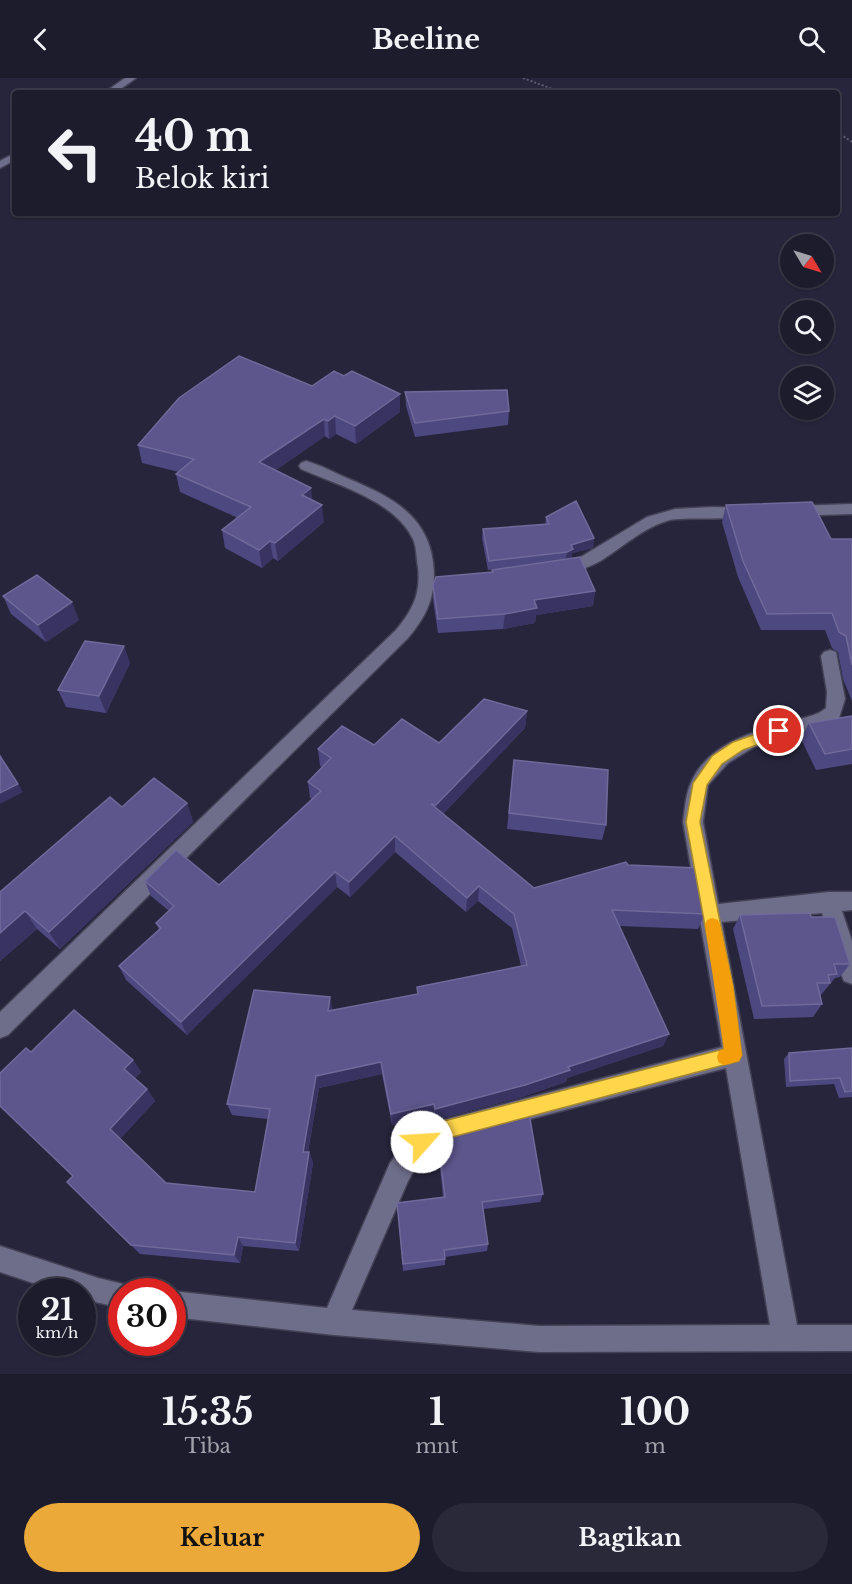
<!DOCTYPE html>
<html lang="id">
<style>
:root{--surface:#1c1c2d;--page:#292939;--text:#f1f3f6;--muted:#a0a1aa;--line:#3a3a49;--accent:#eba939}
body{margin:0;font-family:"Libre Baskerville",serif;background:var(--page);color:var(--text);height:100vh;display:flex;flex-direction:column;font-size:22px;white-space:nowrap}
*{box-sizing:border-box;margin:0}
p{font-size:20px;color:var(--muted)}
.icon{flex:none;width:33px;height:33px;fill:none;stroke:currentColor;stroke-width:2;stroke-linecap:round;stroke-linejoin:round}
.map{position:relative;height:1296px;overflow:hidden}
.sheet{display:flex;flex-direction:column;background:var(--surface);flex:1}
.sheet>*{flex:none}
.banner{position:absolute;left:12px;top:12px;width:828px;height:126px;border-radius:6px;box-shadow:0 2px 4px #0004,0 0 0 2px var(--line);background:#1c1c2d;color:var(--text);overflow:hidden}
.needle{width:39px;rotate:128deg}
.buttons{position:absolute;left:780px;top:156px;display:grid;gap:12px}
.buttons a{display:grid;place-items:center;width:54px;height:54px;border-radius:50%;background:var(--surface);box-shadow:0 2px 4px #0004,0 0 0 2px var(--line);font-size:30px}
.speed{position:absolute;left:18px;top:1200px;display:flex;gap:12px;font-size:30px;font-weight:700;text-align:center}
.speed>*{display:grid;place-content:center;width:78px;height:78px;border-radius:50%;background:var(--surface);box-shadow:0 2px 4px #0004,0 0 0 2px var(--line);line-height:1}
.speed small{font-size:15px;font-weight:400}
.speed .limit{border:9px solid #d22;background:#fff;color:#111}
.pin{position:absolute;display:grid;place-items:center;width:51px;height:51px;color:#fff;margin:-26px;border:3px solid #fff;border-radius:50%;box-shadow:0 2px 6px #0007}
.me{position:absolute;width:66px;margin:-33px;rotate:64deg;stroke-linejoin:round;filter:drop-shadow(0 0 4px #0008)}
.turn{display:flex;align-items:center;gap:21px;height:126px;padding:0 24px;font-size:27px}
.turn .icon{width:78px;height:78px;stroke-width:2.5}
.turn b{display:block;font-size:42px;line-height:51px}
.eta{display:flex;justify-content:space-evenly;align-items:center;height:102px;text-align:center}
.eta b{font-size:36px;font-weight:700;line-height:42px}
.cta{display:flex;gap:12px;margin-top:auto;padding:12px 24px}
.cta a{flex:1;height:69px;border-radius:36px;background:var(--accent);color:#111;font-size:24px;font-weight:700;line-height:69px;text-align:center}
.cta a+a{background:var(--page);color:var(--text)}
header{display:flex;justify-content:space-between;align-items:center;height:78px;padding:0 24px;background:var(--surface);font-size:27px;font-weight:700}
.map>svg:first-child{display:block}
</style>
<header><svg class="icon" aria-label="back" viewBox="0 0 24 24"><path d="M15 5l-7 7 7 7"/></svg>Beeline<svg class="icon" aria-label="search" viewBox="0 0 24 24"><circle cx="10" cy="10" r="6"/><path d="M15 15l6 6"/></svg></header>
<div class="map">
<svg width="852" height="1296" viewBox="0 0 852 1296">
<rect width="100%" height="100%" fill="#26253c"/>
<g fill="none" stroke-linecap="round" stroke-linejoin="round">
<g stroke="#434155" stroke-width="3">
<polygon id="lane" points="829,814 852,814 852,832 842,833 852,863 852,906 844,903 841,896 822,835 710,845 703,843 700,836 703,829 710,827"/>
</g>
<g stroke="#434155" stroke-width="3">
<g id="street">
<polygon points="125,0 136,0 115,15 104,15"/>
<polygon points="15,75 15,82 0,90 0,83"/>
<path d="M306,383c15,4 29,12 43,18 41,17 78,36 84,83 4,32 -5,52 -25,76l-400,397 -8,3v-26l396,-382c17,-20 25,-37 22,-63 -2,-9 -1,-19 -5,-28 -19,-39 -76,-54 -112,-70l-2,-3 2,-3z"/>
<polygon points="852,426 852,436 791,438 783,433 791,428"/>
<path d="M712,429l36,1 8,5c-7,9 -70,3 -86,7 -26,7 -46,26 -68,40 -13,8 -28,12 -43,15l-8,-5 2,-4 26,-8 68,-41 28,-8z"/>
<path d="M830,572l6,2 9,47 -6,19 -11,7 -74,22 -26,16 -20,22 -5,37 94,503h55v26l-313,1 -205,-17 -162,-18v-26l155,17 63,-145 12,-16 26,-23 294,-77 -39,-225c2,-12 2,-25 7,-37 15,-39 60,-53 97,-63 13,-4 29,-5 39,-14l1,-16 -6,-36 3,-4zM726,990l44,257 -231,1 -187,-16 56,-129 10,-18 24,-21z"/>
<polygon points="0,1168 98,1200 131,1208 133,1214 122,1214 122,1230 82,1221 82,1214 60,1214 0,1194"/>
</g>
</g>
<g stroke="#5b5b70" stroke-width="2" stroke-dasharray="2 2" stroke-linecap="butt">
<polyline points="523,0 563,15"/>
<polyline points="837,54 852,64"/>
</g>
<use href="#lane" fill="#6f6e8a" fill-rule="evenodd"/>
<use href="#street" fill="#6f6e8a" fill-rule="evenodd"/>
</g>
<g fill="#4e4881">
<polygon points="344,298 400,316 400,334 356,366 336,356 329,361 325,358 276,392 312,422 324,444 278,483 273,480 262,490 225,470 222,452 238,440 180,414 176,396 179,394 142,385 138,367 312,308"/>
<polygon points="405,314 509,333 508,347 415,359 406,328"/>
<polygon points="726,427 831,461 852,461 852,623 843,601 838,574 832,570 825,552 761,552 738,499 722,444"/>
<polygon points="546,439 594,460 593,470 572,475 572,480 570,481 595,513 593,528 536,537 535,545 503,551 438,555 433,522 433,507 492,494 492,492 496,491 488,492 482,460 483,451 545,447"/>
<polygon points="3,518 79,542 46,564 11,536"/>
<polygon points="130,585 106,635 66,629 58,612"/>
<polygon points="527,633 525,650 443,736 534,810 628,787 705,836 698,851 619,848 669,956 663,968 567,1000 566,1004 522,1019 435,1042 434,1038 392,1047 382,996 319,1010 308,1074 309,1074 313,1085 299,1173 243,1168 240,1185 140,1176 131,1167 73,1098 31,974 133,982 141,994 135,1000 147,1011 155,1023 120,1061 166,1105 255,1114 268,1041 232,1037 227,1026 330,919 332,933 417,916 417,909 521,888 512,850 478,823 466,834 395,774 350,819 337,809 187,957 126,902 119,888 159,852 156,845 169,833 151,818 145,803 219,807 312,721 310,720 308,704 322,689 320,688 318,671 374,667 439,665"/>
<polygon points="852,638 852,686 816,692 801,661 809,645"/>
<polygon points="514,682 606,747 602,762 507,751"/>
<polygon points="187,725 193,744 60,871 37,851 0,883 0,814 122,729"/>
<polygon points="740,837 811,839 850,886 840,899 835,900 820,918 822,926 813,939 754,941 733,851"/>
<polygon points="852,970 852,1019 839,1020 834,1006 786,1009 784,981 789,975"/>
<polygon points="438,1061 543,1116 540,1124 483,1131 488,1166 487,1173 445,1179 445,1187 403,1193 397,1125 443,1119 438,1071"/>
</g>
<g fill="#383361">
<polygon points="400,316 400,334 356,366 355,348"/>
<polygon points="335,338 336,356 329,361 328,343"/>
<polygon points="324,341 325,358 262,402 259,384"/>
<polygon points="311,410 313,427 302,417"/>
<polygon points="322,427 324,444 278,483 275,465"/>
<polygon points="594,460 593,470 572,475 572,480 565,483 567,474 571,467"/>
<polygon points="270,463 273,480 262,490 259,472"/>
<polygon points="595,513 593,528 536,537 535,545 503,551 505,536 534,522"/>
<polygon points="72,524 79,542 46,564 38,547"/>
<polygon points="124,568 130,585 106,635 99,618"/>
<polygon points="527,633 525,650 436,743 436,727"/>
<polygon points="18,706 23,714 0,726 0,715"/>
<polygon points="187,725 193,744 60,871 49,854"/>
<polygon points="395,758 395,774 350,819 349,804"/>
<polygon points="335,794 337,809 187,957 181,944"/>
<polygon points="479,808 478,823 466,834 467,820"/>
<polygon points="25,833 37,851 0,883 0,855"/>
<polygon points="330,919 333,933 328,933"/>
<polygon points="669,956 663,968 567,1000 566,1004 522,1019 435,1042 435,1031"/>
<polygon points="133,982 141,994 132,1003 124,991"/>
<polygon points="381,984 382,996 319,1010 306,1084 303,1074 316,998"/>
<polygon points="147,1011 155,1023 119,1062 110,1051"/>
<polygon points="434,1026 434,1038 392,1047 391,1036"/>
<polygon points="309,1074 313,1085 299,1173 295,1165"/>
<polygon points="238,1159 243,1168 240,1185 234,1177"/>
</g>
<g fill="#5c568c" stroke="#6f6a9a" stroke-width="1.5">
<polygon points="239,278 312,308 334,293 344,298 352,293 400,316 355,348 335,338 328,343 324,341 259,384 311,410 302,417 322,427 275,465 270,463 259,472 222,452 251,429 176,396 194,381 138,367 179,320"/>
<polygon points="507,312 509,333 415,345 405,314"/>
<polygon points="576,423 594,460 571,467 573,471 567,474 489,483 483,451 549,446 546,439"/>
<polygon points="812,424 831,461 852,461 852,587 846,558 839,554 832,535 767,536 743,483 726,427"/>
<polygon points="580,479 595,513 534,522 537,530 505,536 438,541 433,507 436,499 493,494 492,492"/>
<polygon points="37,497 72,524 38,547 3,518"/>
<polygon points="85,563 124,568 99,618 58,612"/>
<polygon points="484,621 527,633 436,727 431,726 534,810 626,784 628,787 698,790 705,836 612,832 669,956 568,989 570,992 525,1007 435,1031 434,1026 391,1036 381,984 316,998 303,1074 309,1074 295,1165 238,1159 234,1177 131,1167 67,1104 73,1098 0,1028 0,995 26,970 31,974 74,932 133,982 124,991 147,1011 110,1051 166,1105 255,1114 270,1031 227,1026 254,912 330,919 328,933 418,916 417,909 527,887 514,836 479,808 467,820 395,758 349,804 335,794 181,944 119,888 161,850 156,845 174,828 145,803 176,772 219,807 321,713 308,704 331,680 318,671 342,648 374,667 402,641 439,665"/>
<polygon points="852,638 852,671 825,676 809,645"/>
<polygon points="0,678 18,706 0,715"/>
<polygon points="514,682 608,692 606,747 509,735"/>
<polygon points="154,700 187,725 49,854 25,833 0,855 0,814 110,719 122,729"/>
<polygon points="810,835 811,839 835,839 850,886 834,886 837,896 828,897 830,905 817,905 822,926 762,928 740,837"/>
<polygon points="852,970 852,1013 845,1014 840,1000 790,1003 789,975"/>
<polygon points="529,1035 543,1116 482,1124 488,1166 444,1172 445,1181 403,1186 397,1125 445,1119 438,1061 444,1057"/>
</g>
<polygon fill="#ffd54a" stroke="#a68a30" stroke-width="1.5" points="779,648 786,653 784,657 743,672 722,686 707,707 700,744 733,908 742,977 739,983 441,1062 422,1073 416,1070 413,1064 416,1058 436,1045 724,971 716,908 686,744 693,705 712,678 733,664"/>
<polygon fill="#f59e0b" points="712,840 718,842 720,847 733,908 742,977 739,983 725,987 719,985 717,979 719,973 724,971 705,847 707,842"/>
</svg>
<div class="buttons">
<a><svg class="needle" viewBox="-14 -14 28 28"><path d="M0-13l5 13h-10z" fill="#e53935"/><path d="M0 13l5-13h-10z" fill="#a0a1aa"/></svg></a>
<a><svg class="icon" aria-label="search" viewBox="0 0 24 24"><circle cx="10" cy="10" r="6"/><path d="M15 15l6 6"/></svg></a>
<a><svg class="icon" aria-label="layers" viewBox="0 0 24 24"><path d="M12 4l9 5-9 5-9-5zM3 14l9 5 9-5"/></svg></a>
</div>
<div class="speed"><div>21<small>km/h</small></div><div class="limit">30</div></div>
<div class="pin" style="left:779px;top:653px;background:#d93025"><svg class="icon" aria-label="arrive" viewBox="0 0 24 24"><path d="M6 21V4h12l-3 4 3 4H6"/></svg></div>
<svg class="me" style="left:422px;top:1064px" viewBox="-20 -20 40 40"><circle r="19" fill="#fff"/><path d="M0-13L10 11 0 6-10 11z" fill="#ffd54a"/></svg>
<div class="banner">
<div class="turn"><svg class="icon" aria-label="left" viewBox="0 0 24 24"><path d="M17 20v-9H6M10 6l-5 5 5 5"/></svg><div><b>40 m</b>Belok kiri</div></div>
</div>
</div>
<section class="sheet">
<div class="eta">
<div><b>15:35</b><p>Tiba</p></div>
<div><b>1</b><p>mnt</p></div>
<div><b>100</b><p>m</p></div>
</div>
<div class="cta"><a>Keluar</a><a>Bagikan</a></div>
</section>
